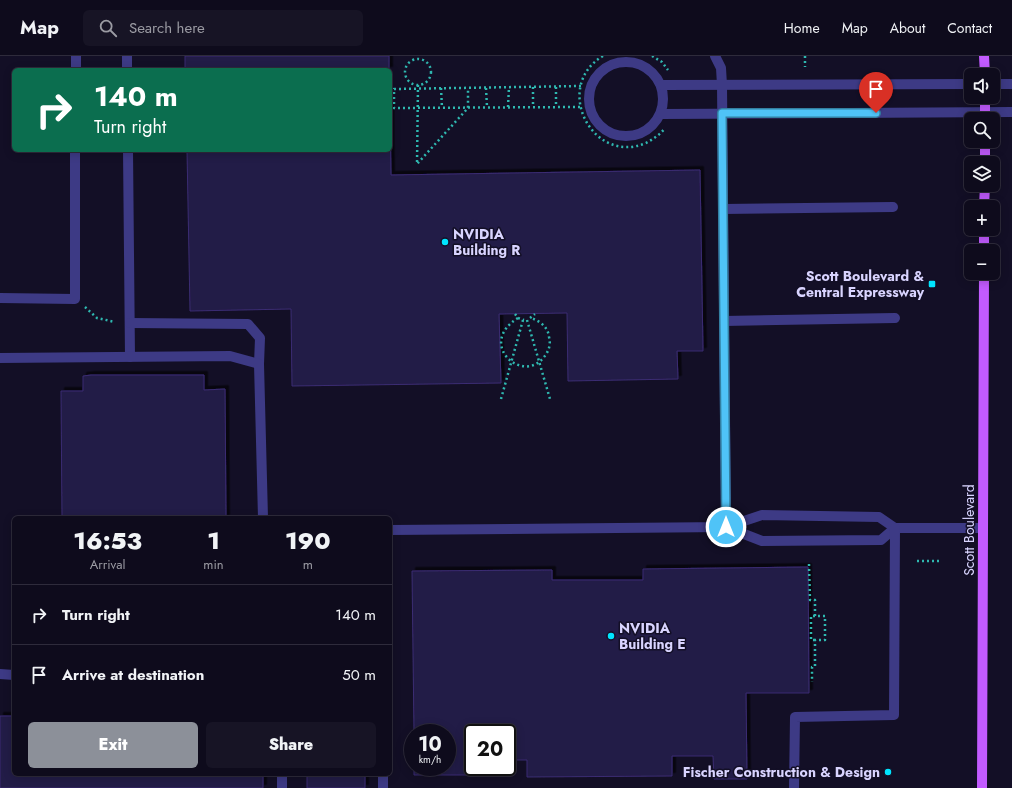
<!DOCTYPE html>
<meta charset="utf-8">
<style>
:root{--surface:#0e0b1c;--page:#171425;--text:#f1f3f6;--muted:#9b9ba3;--line:#2e2b3b;--accent:#8c9099}
body{margin:0;font-family:Jost,sans-serif;background:var(--page);color:var(--text);height:100vh;display:flex;flex-direction:column;font-size:15px;white-space:nowrap}
*{box-sizing:border-box;margin:0}
p{font-size:13px;color:var(--muted)}
.icon{flex:none;width:22px;height:22px;fill:none;stroke:currentColor;stroke-width:2;stroke-linecap:round;stroke-linejoin:round}
.map{position:relative;flex:1;overflow:hidden}
.drawer{position:absolute;left:12px;top:460px;width:380px;height:260px;display:flex;flex-direction:column;background:var(--surface);border-radius:6px;box-shadow:0 2px 10px #0003,0 0 0 1px var(--line)}
.drawer>*{flex:none}
.banner{position:absolute;left:12px;top:12px;width:380px;height:84px;border-radius:6px;box-shadow:0 2px 10px #0003,0 0 0 1px var(--line);background:#0b6e4f;color:#fff;overflow:hidden}
.tools{position:absolute;left:964px;top:12px;display:grid;gap:8px}
.tools a{display:grid;place-items:center;width:36px;height:36px;border-radius:6px;background:var(--surface);box-shadow:0 2px 10px #0003,0 0 0 1px var(--line);font-size:20px}
.speed{position:absolute;left:404px;top:668px;display:flex;gap:8px;font-size:20px;font-weight:700;text-align:center}
.speed>*{display:grid;place-content:center;width:52px;height:52px;border-radius:50%;background:var(--surface);box-shadow:0 2px 10px #0003,0 0 0 1px var(--line);line-height:1}
.speed small{font-size:10px;font-weight:400}
.speed .limit{border:2px solid #111;border-radius:6px;background:#fff;color:#111}
.pin{position:absolute;display:grid;place-items:center;width:34px;height:34px;color:#fff;margin:-41px -17px;border-radius:50% 50% 50% 0;rotate:-45deg;box-shadow:0 0 4px #0007}
.pin .icon{rotate:45deg}
.me{position:absolute;width:44px;margin:-22px;rotate:0deg;stroke-linejoin:round;filter:drop-shadow(0 0 3px #0008)}
.turn{display:flex;align-items:center;gap:14px;height:84px;padding:0 16px;font-size:18px}
.turn .icon{width:52px;height:52px;stroke-width:2.5}
.turn b{display:block;font-size:28px;line-height:34px}
.eta{display:flex;justify-content:space-evenly;align-items:center;height:68px;text-align:center}
.eta b{font-size:24px;font-weight:800;line-height:28px}
.button{display:flex;gap:8px;margin-top:auto;padding:8px 16px}
.button a{flex:1;height:46px;border-radius:6px;background:var(--accent);color:#fff;font-size:16px;font-weight:800;line-height:46px;text-align:center}
.button a+a{background:var(--page);color:var(--text)}
ul{padding:0;list-style:none}
li{display:flex;align-items:center;gap:12px;height:60px;padding:0 16px;border-top:1px solid var(--line)}
li div{flex:1}
li b{display:block;font-size:15px}
li em{font-style:normal}
header{display:flex;align-items:center;gap:24px;box-sizing:border-box;height:56px;padding:0 20px;background:var(--surface);border-bottom:1px solid var(--line)}
header strong{font-size:19px}
nav{display:flex;gap:22px;margin-inline-start:auto;font-size:14px}
.search{width:280px;height:36px;background:var(--page);display:flex;align-items:center;gap:10px;box-sizing:border-box;padding:0 14px;border-radius:6px;color:var(--muted);font-size:15px}
.map>svg:first-child{display:block}
</style>
<header>
<strong>Map</strong>
<div class="search"><svg class="icon" aria-label="search" viewBox="0 0 24 24"><circle cx="10" cy="10" r="6"/><path d="M15 15l6 6"/></svg>Search here</div>
<nav><a>Home</a><a>Map</a><a>About</a><a>Contact</a></nav>
</header>
<div class="map">
<svg width="1012" height="732" viewBox="0 0 1012 732">
<defs>
<filter id="shadow"><feDropShadow dx="3.5" dy="-3.5" stdDeviation="0" flood-color="#0009"/></filter>
</defs>
<rect width="100%" height="100%" fill="#130f26"/>
<g fill="#241b47" stroke="#3b2d73" filter="url(#shadow)">
<rect x="185" y="0" width="204" height="14"/>
<polygon points="390,51 391,119 700,114 703,295 677,295 678,323 568,325 567,257 499,258 501,327 292,330 291,253 190,255 187,94 390,94"/>
<polygon points="91,319 204,319 204,334 225,333 226,462 62,462 61,335 83,335 83,320"/>
<polygon points="808,511 809,637 746,637 747,723 714,723 713,700 672,700 672,720 527,721 527,704 507,704 507,677 473,677 473,711 481,711 481,719 414,719 414,711 447,711 447,677 414,677 412,515 552,514 552,524 643,524 643,513"/>
<polygon points="0,660 14,660 14,718 263,718 263,732 0,732"/>
<rect x="307" y="718" width="58" height="14"/>
</g>
<g fill="none" stroke-linecap="round" stroke-linejoin="round">
<g stroke="#2fb8b0" stroke-width="2.5" stroke-dasharray="2 3" stroke-linecap="butt">
<path d="M603,0c-51,30 -11,110 43,87 7,-4 14,-8 19,-15"/>
<polyline points="652,0 662,6 668,14"/>
<polyline points="805,0 805,11"/>
<circle cx="418" cy="16" r="13"/>
<polyline points="418,29 417,108 468,52 468,32"/>
<polyline points="533,31 533,51"/>
<polyline points="556,31 556,51"/>
<polyline points="441,32 442,52"/>
<polyline points="486,32 487,51"/>
<polyline points="508,51 509,31"/>
<polyline points="580,51 394,52 394,33 581,30"/>
<polyline points="85,251 97,262 115,266"/>
<polyline points="515,258 518,262 524,264"/>
<path d="M518,262c-42,26 5,67 26,39 5,-6 7,-13 5,-20 -1,-10 -9,-16 -18,-19"/>
<polyline points="530,262 535,258"/>
<polyline points="527,264 550,343"/>
<polyline points="501,343 523,264"/>
<polyline points="917,505 939,505"/>
<polyline points="809,508 810,544 815,544 815,560 825,560 825,584 815,584 815,610 812,611 812,626"/>
<polyline points="815,560 811,560 811,584 815,584"/>
</g>
<g stroke="#3d3a85" stroke-width="10">
<polyline points="127,0 127,14"/>
<polyline points="715,0 721,12 722,29 726,471"/>
<circle cx="626" cy="43" r="37"/>
<polyline points="76,14 76,0"/>
<polyline points="993,28 1012,28"/>
<polyline points="661,29 971,28"/>
<polyline points="661,58 1012,56"/>
<polyline points="128,94 130,301"/>
<polyline points="723,153 893,151"/>
<polyline points="0,242 75,243 75,94"/>
<polyline points="724,265 895,262"/>
<polyline points="130,267 248,268 260,282 259,308"/>
<polyline points="0,302 230,300 259,308 263,462"/>
<polyline points="726,471 762,485 881,484 895,472"/>
<polyline points="390,474 726,471 762,459 879,461 895,472 983,472"/>
<polyline points="0,618 14,619"/>
<polyline points="282,718 282,732"/>
<polyline points="383,732 383,718"/>
<polyline points="794,732 795,661 894,659 895,472"/>
</g>
<g stroke="#c25bff" stroke-width="10">
<polyline points="984,0 985,19"/>
<polyline points="985,63 985,41"/>
<polyline points="985,107 985,85"/>
<polyline points="984,151 985,129"/>
<polyline points="984,195 984,173"/>
<polyline points="982,732 984,217"/>
</g>
</g>
<g fill="none" stroke-linecap="round" stroke-linejoin="round">
<g stroke="#337fa1" stroke-width="10">
<polyline id="route" points="726,471 722,57 876,57"/>
</g>
<use href="#route" stroke="#4fc3f7" stroke-width="7"/>
</g>
<g fill="#00e5ff" stroke="#130f26" stroke-width="1.5">
<circle cx="445" cy="186" r="4"/>
<rect x="928" y="224" width="8" height="8" rx="2"/>
<circle cx="611" cy="580" r="4"/>
<circle cx="888" cy="716" r="4"/>
</g>
<g text-anchor="middle" dominant-baseline="central" stroke-width="3" stroke-linejoin="round" paint-order="stroke">
<g font-size="14" font-weight="bold" fill="#d9d4ff" stroke="#130f26" text-anchor="start">
<text x="453" y="178">NVIDIA<tspan x="453" dy="16">Building R</tspan></text>
<text x="924" y="220" text-anchor="end">Scott Boulevard &amp;<tspan x="924" dy="16">Central Expressway</tspan></text>
<text x="619" y="572">NVIDIA<tspan x="619" dy="16">Building E</tspan></text>
<text x="880" y="716" text-anchor="end">Fischer Construction &amp; Design</text>
</g>
<g font-size="14" fill="#d9d4ff" stroke="#130f26">
<text transform="translate(969 474) rotate(-90)">Scott Boulevard</text>
</g>
</g>
</svg>
<div class="tools">
<a><svg class="icon" aria-label="sound" viewBox="0 0 24 24"><path d="M4 9h4l5-4v14l-5-4H4zM17 9q2 3 0 6"/></svg></a>
<a><svg class="icon" aria-label="search" viewBox="0 0 24 24"><circle cx="10" cy="10" r="6"/><path d="M15 15l6 6"/></svg></a>
<a><svg class="icon" aria-label="layers" viewBox="0 0 24 24"><path d="M12 4l9 5-9 5-9-5zM3 14l9 5 9-5"/></svg></a>
<a>+</a>
<a>−</a>
</div>
<div class="speed"><div>10<small>km/h</small></div><div class="limit">20</div></div>
<div class="pin" style="left:876px;top:57px;background:#d93025"><svg class="icon" aria-label="arrive" viewBox="0 0 24 24"><path d="M6 21V4h12l-3 4 3 4H6"/></svg></div>
<svg class="me" style="left:726px;top:471px" viewBox="-20 -20 40 40"><circle r="17" fill="#4fc3f7" stroke="#fff" stroke-width="3"/><path d="M0-11L8 9 0 5-8 9z" fill="#fff"/></svg>
<div class="banner">
<div class="turn"><svg class="icon" aria-label="right" viewBox="0 0 24 24"><path d="M7 20v-9h11M14 6l5 5-5 5"/></svg><div><b>140 m</b>Turn right</div></div>
</div>
<section class="drawer">
<div class="eta">
<div><b>16:53</b><p>Arrival</p></div>
<div><b>1</b><p>min</p></div>
<div><b>190</b><p>m</p></div>
</div>
<ul>
<li><svg class="icon" aria-label="right" viewBox="0 0 24 24"><path d="M7 20v-9h11M14 6l5 5-5 5"/></svg><div><b>Turn right</b></div><em>140 m</em></li>
<li><svg class="icon" aria-label="arrive" viewBox="0 0 24 24"><path d="M6 21V4h12l-3 4 3 4H6"/></svg><div><b>Arrive at destination</b></div><em>50 m</em></li>
</ul>
<div class="button"><a>Exit</a><a>Share</a></div>
</section>
</div>
